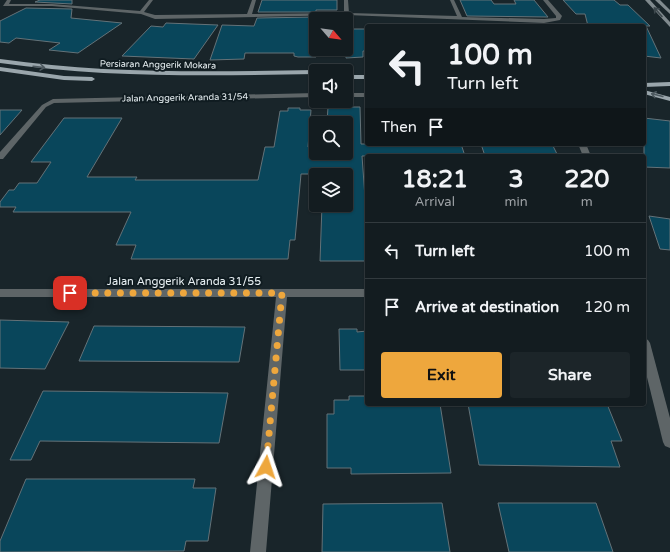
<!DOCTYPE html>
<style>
:root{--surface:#131c20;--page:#1c2529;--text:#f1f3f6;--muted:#9da1a5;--line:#323a3e;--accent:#eea73d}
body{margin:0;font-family:"Varela Round",sans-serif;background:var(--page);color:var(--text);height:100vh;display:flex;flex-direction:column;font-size:15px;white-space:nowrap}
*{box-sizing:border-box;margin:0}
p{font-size:13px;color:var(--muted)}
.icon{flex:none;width:22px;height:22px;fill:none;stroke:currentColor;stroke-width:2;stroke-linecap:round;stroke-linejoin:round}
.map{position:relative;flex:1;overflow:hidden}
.side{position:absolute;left:365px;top:154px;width:281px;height:252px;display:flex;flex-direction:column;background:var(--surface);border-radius:4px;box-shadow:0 1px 3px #0004,0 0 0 1px var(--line)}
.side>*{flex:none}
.banner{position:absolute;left:365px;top:24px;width:281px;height:122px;border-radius:4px;box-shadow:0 1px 3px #0004,0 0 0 1px var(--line);background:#131c20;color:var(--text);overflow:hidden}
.needle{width:26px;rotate:118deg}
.buttons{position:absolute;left:309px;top:12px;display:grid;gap:8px}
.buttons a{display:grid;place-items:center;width:44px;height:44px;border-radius:4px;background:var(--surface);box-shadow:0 1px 3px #0004,0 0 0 1px var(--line);font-size:20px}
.pin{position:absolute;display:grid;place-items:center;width:34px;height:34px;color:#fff;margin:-17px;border-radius:8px;box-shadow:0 2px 6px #0006}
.me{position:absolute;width:44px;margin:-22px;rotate:5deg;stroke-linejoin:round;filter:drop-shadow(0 0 3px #0008)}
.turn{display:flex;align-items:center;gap:14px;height:84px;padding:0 16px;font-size:18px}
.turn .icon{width:52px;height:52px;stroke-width:2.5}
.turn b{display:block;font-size:28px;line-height:34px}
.then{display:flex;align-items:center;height:38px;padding:0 16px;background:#0003;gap:8px;font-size:15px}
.eta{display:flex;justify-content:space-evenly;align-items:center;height:68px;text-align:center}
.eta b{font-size:24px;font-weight:700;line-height:28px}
.button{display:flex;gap:8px;margin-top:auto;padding:8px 16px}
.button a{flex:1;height:46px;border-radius:4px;background:var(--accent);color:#111;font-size:16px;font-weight:700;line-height:46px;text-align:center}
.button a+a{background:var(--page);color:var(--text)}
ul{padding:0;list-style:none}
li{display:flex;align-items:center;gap:12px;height:56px;padding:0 16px;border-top:1px solid var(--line)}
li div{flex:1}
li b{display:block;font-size:15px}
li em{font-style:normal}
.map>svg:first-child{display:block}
</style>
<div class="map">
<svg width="670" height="552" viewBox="0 0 670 552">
<rect width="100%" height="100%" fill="#19252a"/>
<g fill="#09465b" stroke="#647278">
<polygon points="40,0 72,0 72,4 35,2"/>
<polygon points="262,0 337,0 337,10 316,10 316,12 258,12"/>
<polygon points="460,0 491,0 494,4 516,4 514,0 534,0 548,17 467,16"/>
<polygon points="563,0 614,0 620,5 628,5 650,26 646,26 661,58 644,56 644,26 588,26 585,14 576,14"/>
<polygon points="26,8 72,9 71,18 122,23 78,53 49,50 60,43 16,38 9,43 0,42 0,21"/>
<polygon points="316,17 316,57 298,57 294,56 294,53 245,53 244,59 210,60 222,25 254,26 257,18"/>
<polygon points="166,23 218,25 194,59 122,56 151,26 163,27"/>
<polygon points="346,29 367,29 367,47 365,47 365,51 363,51 363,57 346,58"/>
<polygon points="328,107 360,107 361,144 461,144 465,156 362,156 367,225 367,261 320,261 322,205 346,205 346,168 312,168 311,174 301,174 295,240 290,240 288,259 131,259 136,245 116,245 131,212 13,212 16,207 0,207 0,202 9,190 14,190 19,183 37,183 51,162 31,162 64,118 122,118 87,177 137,177 135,180 258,180 265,147 274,147 280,111 288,111 288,108 300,108 300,110 311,110 308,147 313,147 313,153 346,153 346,123 327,123"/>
<polygon points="0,110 22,110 0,135"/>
<polygon points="644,118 670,121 670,168 644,167"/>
<polygon points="481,144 552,144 558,156 485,156"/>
<polygon points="649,216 670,219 670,250 660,249"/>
<polygon points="0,320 69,322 45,369 0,368"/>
<polygon points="94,326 245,327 239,362 79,361"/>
<polygon points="339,329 357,329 357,332 367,331 367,370 340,370"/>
<polygon points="43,391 228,393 219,443 40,441 31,460 10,460"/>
<polygon points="349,396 367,396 367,404 440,404 451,473 351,474 351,468 327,468 327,414 334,414 334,400 349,400"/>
<polygon points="468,404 607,404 622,441 611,441 620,467 479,465"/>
<polygon points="26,479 195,479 193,488 216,488 208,541 186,541 184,551 0,552 0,541"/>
<polygon points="442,503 450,552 322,552 323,504"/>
<polygon points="498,503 596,503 613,552 509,552"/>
</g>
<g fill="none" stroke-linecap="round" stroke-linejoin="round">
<g fill="#5e6567" fill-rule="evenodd">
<polygon points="7,0 11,0 9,4 52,4 140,11 149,0 153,0 144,12 155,15 247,14 252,0 256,0 252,14 344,13 344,0 348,0 349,13 457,16 450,0 454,0 462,17 544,19 556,18 556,16 543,0 548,0 562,16 560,20 544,23 347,15 155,19 141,14 52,6 3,6"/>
<polygon points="316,93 316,97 54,103 46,107 3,159 0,159 0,152 42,105 53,99"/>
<rect x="346" y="93" width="21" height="4"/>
<polygon points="578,144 586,144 591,156 583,156"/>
<polygon points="0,289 367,289 367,297 287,297 266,552 250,552 276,297 0,297"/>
<polygon points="644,338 648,340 650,343 670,418 670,448 665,446 663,442 644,365"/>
</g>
<g fill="#808a8e" fill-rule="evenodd">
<polygon points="645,0 650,0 670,22 670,27"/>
<polygon points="655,0 660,0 670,10 670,14"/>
</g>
<g fill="#9aa6ac" fill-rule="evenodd">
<path d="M0,59c105,15 210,13 316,11l2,1h-2v3c-106,2 -211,4 -316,-11z"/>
<polygon points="0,67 64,76 92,77 95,79 92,81 64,80 0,71"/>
<rect x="346" y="75" width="21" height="4"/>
<polygon points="670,82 670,86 644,87 644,83"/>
<polygon points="644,90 670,97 670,101 644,94"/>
</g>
</g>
<defs><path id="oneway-shaft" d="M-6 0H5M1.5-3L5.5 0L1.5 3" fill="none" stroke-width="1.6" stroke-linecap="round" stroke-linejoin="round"/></defs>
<use stroke="#3d484d" href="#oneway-shaft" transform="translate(658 12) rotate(-132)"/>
<g stroke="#4e5a60">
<use href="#oneway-shaft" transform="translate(39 67) rotate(7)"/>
<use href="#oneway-shaft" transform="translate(657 95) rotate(-166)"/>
</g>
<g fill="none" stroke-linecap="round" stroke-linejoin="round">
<polyline stroke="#eea73d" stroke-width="7" stroke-dasharray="0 12.6" points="70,293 282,293 266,467"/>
</g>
<g text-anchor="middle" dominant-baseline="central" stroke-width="4" stroke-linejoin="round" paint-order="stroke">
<g font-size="9" fill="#e9f1f4" stroke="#101c21">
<text transform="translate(158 65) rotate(1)">Persiaran Anggerik Mokara</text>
<text transform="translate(185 98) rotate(-1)">Jalan Anggerik Aranda 31/54</text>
</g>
<g font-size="11" fill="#e9f1f4" stroke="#101c21">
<text x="184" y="281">Jalan Anggerik Aranda 31/55</text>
</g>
</g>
</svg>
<div class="buttons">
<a><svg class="needle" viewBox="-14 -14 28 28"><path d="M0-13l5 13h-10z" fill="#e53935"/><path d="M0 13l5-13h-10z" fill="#9da1a5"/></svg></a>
<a><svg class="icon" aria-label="sound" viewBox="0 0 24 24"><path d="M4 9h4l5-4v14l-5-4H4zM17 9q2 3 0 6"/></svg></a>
<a><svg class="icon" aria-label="search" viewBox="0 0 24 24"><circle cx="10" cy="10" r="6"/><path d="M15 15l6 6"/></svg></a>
<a><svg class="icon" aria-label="layers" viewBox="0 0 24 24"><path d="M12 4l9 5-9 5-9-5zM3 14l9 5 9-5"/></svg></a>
</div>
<div class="pin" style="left:70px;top:293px;background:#d93025"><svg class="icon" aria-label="arrive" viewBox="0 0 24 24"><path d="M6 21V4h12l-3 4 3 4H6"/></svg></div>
<svg class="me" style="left:266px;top:467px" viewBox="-20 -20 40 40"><path d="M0-17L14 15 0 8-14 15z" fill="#eea73d" stroke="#fff" stroke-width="4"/></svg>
<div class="banner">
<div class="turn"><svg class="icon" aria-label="left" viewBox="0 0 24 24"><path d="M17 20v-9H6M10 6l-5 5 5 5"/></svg><div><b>100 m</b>Turn left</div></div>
<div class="then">Then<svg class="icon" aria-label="arrive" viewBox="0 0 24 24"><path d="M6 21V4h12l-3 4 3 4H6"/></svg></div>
</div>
<section class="side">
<div class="eta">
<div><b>18:21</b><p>Arrival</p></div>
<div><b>3</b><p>min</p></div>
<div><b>220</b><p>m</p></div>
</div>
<ul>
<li><svg class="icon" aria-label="left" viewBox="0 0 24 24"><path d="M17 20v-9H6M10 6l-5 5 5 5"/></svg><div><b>Turn left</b></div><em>100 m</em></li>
<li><svg class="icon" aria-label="arrive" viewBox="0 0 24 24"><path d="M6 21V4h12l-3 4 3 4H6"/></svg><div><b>Arrive at destination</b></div><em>120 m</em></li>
</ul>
<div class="button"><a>Exit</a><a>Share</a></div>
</section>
</div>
